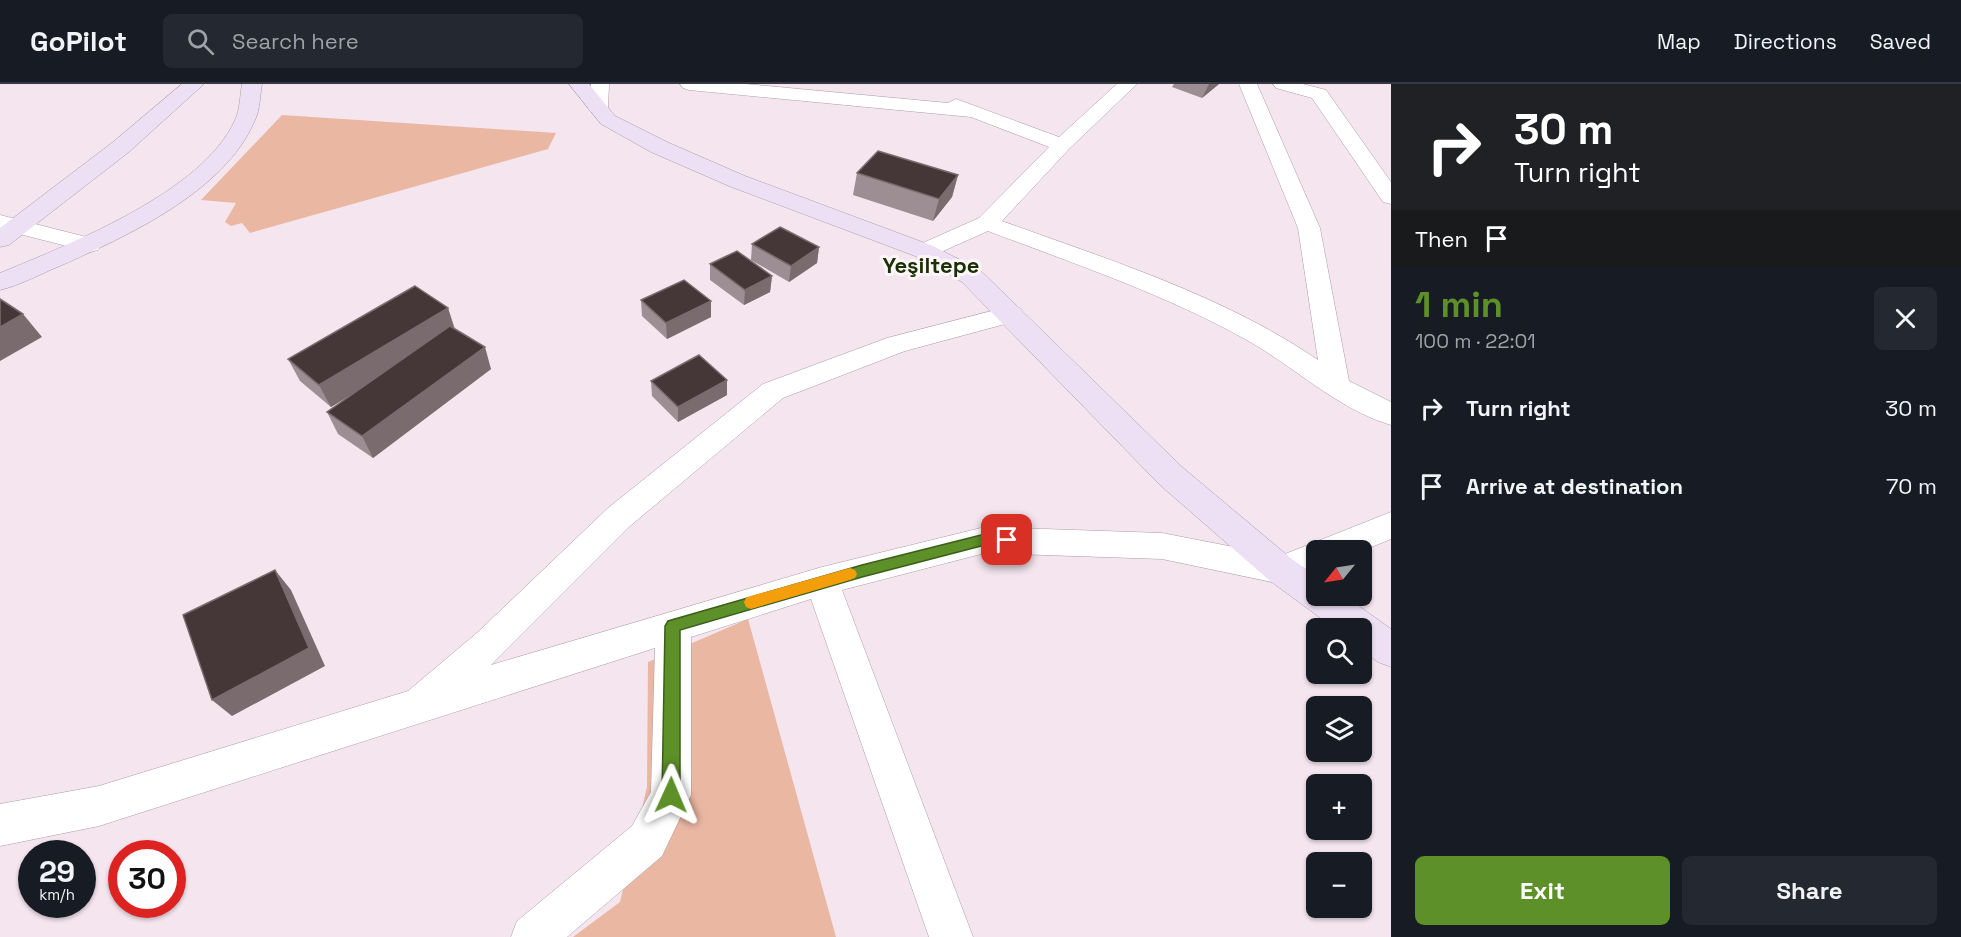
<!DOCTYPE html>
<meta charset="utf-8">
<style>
:root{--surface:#171b24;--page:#242831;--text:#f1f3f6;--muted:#9ea1a6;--line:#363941;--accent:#5d9028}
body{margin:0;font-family:"Space Grotesk",sans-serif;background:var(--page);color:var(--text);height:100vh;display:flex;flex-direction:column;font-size:22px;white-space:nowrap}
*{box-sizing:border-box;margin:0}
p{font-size:20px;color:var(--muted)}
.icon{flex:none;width:33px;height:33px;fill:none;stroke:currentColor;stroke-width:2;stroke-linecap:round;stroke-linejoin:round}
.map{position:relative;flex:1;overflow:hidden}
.side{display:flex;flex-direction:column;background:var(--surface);width:570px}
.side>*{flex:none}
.banner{background:#202124;color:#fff;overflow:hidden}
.needle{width:39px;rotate:240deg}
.buttons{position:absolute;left:1306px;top:456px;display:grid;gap:12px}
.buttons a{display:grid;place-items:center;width:66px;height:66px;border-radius:9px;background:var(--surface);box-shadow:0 2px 4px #0004;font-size:30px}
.speed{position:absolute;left:18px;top:756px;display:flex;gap:12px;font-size:30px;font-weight:700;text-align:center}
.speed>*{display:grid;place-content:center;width:78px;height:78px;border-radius:50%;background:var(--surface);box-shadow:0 2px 4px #0004;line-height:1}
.speed small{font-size:15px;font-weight:400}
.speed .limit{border:9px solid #d22;background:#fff;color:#111}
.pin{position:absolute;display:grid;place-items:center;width:51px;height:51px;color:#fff;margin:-26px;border-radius:12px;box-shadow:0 3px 9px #0006}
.me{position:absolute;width:66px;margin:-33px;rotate:1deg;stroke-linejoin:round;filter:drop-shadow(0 0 4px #0008)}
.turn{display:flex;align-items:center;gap:21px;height:126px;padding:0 24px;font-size:27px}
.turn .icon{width:78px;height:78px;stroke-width:2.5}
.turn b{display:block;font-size:42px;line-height:51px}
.then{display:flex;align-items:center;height:57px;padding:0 24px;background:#0003;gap:12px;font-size:22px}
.round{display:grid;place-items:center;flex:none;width:63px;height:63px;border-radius:9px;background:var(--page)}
.summary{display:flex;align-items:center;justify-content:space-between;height:102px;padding:0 24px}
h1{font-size:36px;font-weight:800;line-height:45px;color:var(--accent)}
.action{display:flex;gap:12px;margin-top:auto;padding:12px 24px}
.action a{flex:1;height:69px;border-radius:9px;background:var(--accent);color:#fff;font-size:24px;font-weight:800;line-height:69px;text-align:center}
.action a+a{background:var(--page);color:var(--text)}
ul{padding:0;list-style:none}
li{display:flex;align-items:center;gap:18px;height:78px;padding:0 24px}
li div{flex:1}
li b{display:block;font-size:22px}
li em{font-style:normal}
header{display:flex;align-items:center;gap:36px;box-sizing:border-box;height:84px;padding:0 30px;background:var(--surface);border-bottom:2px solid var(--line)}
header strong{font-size:28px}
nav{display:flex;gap:33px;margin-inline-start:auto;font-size:21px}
.search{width:420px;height:54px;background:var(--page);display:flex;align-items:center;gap:15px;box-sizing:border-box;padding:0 21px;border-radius:9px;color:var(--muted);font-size:22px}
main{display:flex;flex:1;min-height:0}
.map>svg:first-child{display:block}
</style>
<header>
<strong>GoPilot</strong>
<div class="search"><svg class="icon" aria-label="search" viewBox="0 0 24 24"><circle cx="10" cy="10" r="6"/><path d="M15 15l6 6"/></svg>Search here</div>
<nav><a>Map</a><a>Directions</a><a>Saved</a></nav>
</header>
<main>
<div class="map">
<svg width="1391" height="853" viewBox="0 0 1391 853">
<rect width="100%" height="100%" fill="#f4e5ee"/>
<g fill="#eab7a3">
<polygon points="282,31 556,49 548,65 250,149 242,139 231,142 225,138 236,119 201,116"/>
<polygon points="748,535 836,853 573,853 620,818 647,703 648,578"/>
</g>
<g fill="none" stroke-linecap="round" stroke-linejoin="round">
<g stroke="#aa9ca4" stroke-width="1">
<g id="street">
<polygon points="591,0 609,0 608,24 605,28 591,28 588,24"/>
<path d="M680,0h66l202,19 8,-4 103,38 58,-53h20l-68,65 -67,72c107,39 221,74 316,139l-20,-132 -59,-144h18l63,144 29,153 42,21v23c-54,-16 -97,-59 -146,-86 -81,-45 -170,-75 -257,-108l-56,25 -8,2 -8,-2 -4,-5 4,-5 63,-28 70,-71 -78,-30 -282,-27 -6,-2z"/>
<polygon points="1273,0 1303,0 1326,6 1391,98 1391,120 1383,118 1312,14 1276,4"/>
<polygon points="0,131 98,156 102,161 98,166 90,168 0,145"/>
<polygon points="1011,222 1020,224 1024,230 1020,236 905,267 783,314 630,442 491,581 822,483 985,443 1162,449 1280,472 1391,428 1391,455 1362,467 1317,466 1317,486 1281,500 1162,475 985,469 842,506 973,853 929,853 811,515 691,553 691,711 662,772 567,853 511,853 517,837 632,742 651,708 655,564 99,742 0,762 0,720 99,702 408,607 478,548 608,424 763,300 887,254"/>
</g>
</g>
<g stroke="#aa9ca4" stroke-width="1">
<g id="secondary">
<polygon points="182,0 204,0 129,68 9,161 0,163 0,144 113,58"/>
<path d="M242,0h20c-2,11 -2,26 -7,36 -30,72 -128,116 -195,146 -20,8 -39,19 -60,24v-17c70,-29 203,-81 235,-153 5,-10 5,-25 7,-36z"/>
<polygon points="569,0 589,0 615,32 667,58 745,92 933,162 980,186 1182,383 1293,476 1317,492 1317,512 1345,512 1391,545 1391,583 1378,578 1362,566 1362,544 1334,544 1269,496 1160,401 962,198 915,172 729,102 651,68 601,40"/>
</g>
</g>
<use href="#street" fill="#fff" fill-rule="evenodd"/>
<use href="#secondary" fill="#ede0f4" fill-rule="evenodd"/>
</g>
<g fill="#9c8e93">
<polygon points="1174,0 1219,0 1202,14 1172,3"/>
<polygon points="857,89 958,91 952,113 933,137 853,111"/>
<polygon points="752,160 819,163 817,179 789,198 751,176"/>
<polygon points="710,180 772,192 770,208 744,221 710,196"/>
<polygon points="641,216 711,217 711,233 667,255 642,232"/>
<polygon points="448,224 455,245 491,285 373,374 338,350 327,328 349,312 331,323 300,297 288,275"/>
<polygon points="727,296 727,311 678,338 652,312 651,297"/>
</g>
<g fill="#7a6b6f">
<polygon points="1209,0 1219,0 1202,14"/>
<polygon points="958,91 952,113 933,137 939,115"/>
<polygon points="819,163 817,179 789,198 791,182"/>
<polygon points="772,192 770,208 744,221 745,206"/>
<polygon points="711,217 711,233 667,255 666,239"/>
<polygon points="448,224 455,247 331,323 319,301"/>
<polygon points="23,230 42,253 0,277 0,243"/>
<polygon points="485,263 491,285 373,374 362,352"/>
<polygon points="727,296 727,311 678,338 678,323"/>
<polygon points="275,486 291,506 325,582 232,632 212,616"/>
</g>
<g fill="#453738" stroke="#7a6b6f" stroke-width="1.5">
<polygon points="878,67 958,91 939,115 857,89"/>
<polygon points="780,143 819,163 791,182 752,160"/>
<polygon points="737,167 772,192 745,206 710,180"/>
<polygon points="684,196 711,217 666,239 641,216"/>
<polygon points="415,202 448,224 319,301 288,275"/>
<polygon points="0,215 23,230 0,243"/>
<polygon points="450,242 485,263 362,352 327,328"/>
<polygon points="699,271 727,296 678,323 651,297"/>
<polygon points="275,486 309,564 212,616 183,531"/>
</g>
<polygon fill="#5d9028" stroke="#3c5e1a" stroke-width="1.5" points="985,450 1012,452 1014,456 1012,460 985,461 862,493 680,546 680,711 677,717 671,720 665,717 662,711 665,542 668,537 862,481"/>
<polygon fill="#f59e0b" points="850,484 855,486 857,490 855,494 850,496 751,525 746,523 744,518 746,514 751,512"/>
<g text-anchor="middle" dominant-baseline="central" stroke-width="6" stroke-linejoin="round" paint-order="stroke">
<g font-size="22" font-weight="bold" fill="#193100" stroke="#fef5fa">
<text x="931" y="181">Yeşiltepe</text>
</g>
</g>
</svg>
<div class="buttons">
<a><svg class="needle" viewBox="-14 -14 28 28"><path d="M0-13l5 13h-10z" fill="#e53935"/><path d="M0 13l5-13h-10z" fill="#9ea1a6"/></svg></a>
<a><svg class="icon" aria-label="search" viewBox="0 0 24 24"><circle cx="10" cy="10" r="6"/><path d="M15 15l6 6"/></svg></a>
<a><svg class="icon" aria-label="layers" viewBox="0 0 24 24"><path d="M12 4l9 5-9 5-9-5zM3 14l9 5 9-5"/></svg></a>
<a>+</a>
<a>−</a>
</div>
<div class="speed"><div>29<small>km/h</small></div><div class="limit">30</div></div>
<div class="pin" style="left:1007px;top:456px;background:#d93025"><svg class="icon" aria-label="arrive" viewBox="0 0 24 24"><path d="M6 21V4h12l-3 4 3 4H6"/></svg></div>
<svg class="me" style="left:671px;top:711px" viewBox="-20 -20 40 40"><path d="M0-17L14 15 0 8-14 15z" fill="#5d9028" stroke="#fff" stroke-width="4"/></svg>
</div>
<section class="side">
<div class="banner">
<div class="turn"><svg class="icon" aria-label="right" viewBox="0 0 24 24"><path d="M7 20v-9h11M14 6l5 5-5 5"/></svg><div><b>30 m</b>Turn right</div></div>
<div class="then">Then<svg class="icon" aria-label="arrive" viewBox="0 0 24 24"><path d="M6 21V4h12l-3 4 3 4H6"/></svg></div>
</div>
<div class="summary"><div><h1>1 min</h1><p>100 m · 22:01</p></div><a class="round"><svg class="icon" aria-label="close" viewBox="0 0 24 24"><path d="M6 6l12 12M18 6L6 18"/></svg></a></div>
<ul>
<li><svg class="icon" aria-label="right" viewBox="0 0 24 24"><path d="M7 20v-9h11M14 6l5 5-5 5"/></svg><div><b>Turn right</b></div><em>30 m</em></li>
<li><svg class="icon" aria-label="arrive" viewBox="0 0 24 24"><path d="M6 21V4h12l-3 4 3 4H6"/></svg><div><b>Arrive at destination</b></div><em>70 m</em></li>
</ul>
<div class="action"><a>Exit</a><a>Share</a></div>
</section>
</main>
